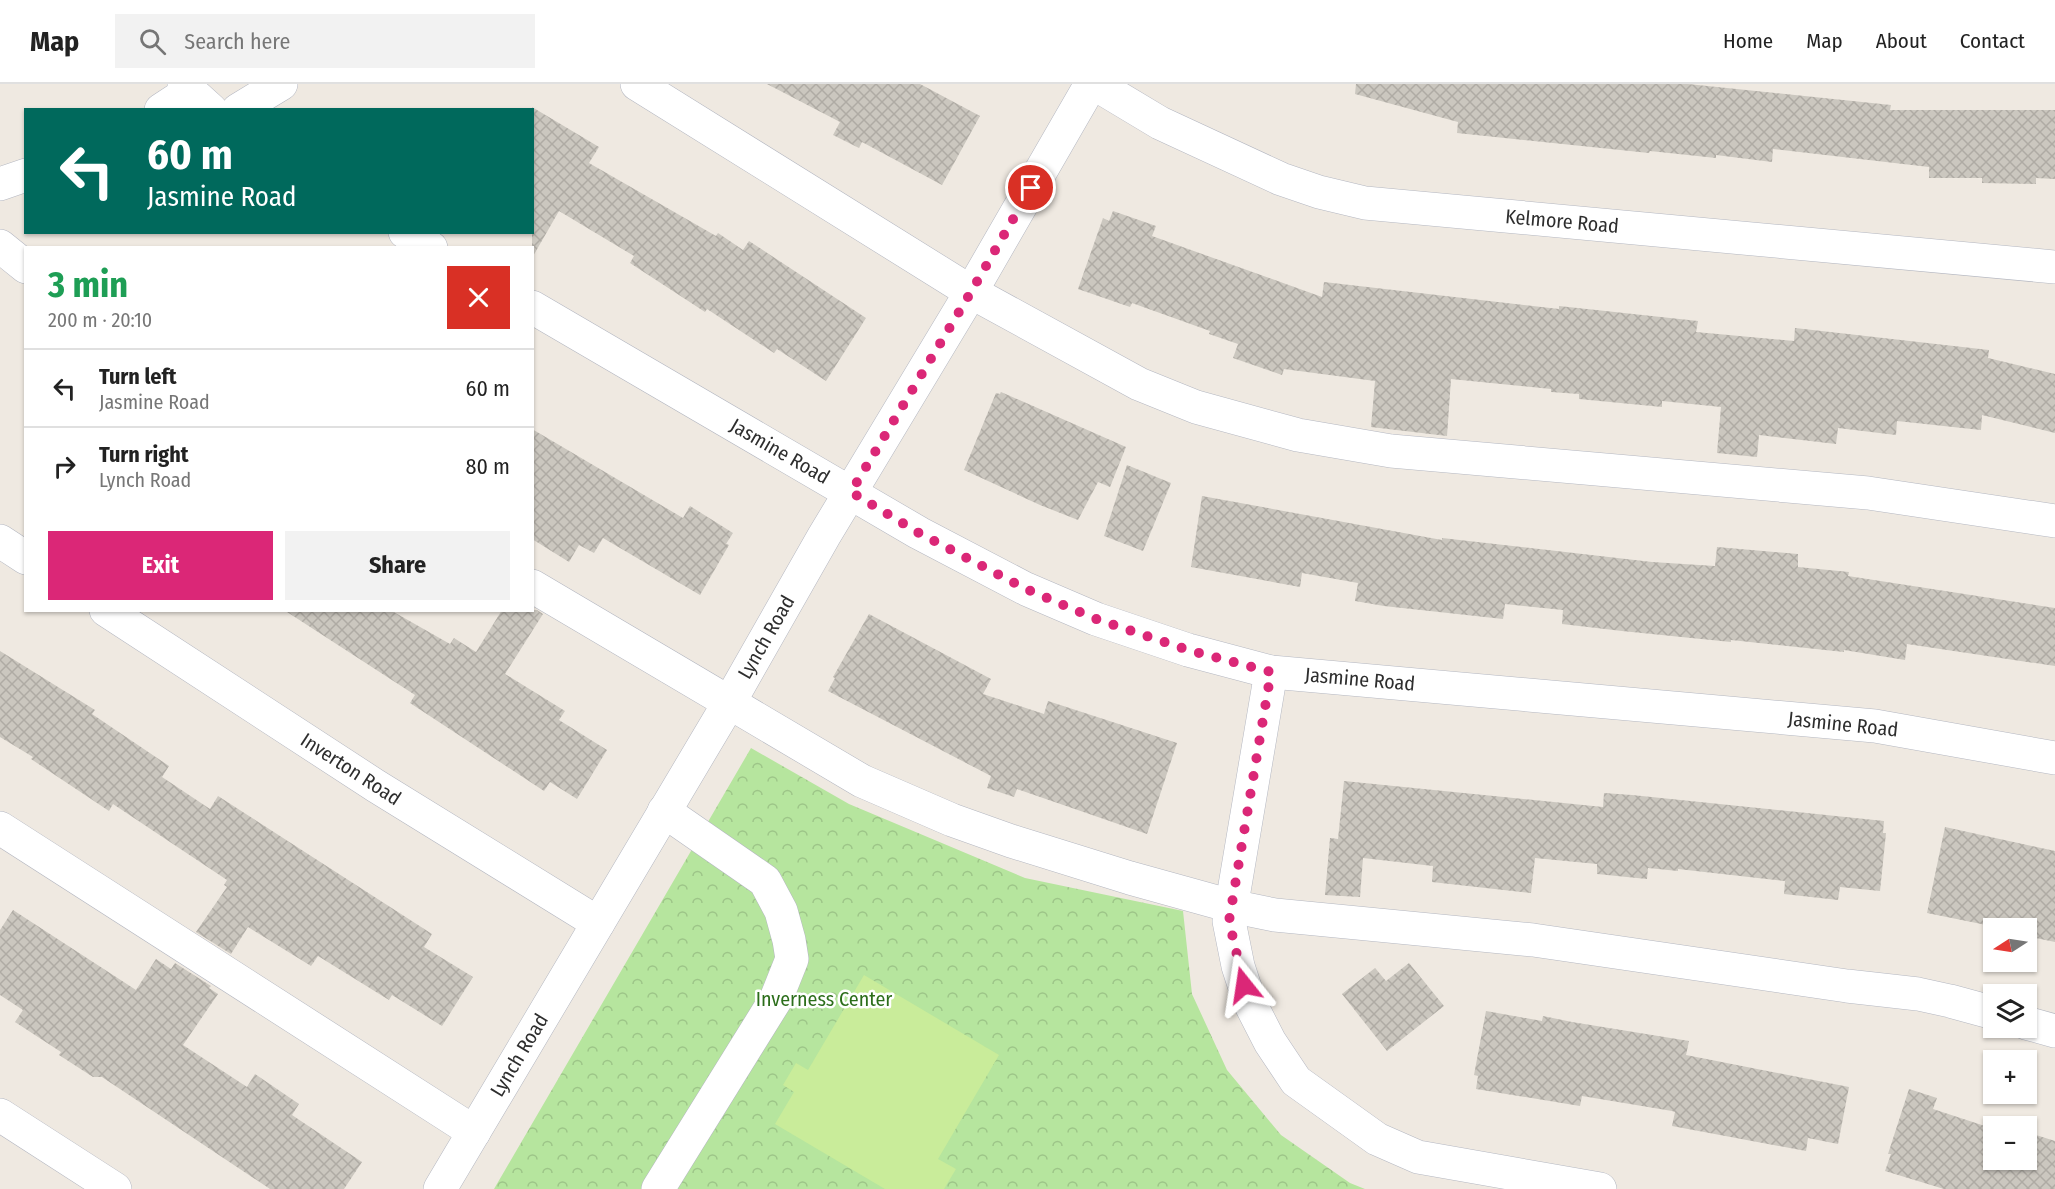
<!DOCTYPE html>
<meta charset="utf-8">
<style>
:root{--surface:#fff;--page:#f2f2f2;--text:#222;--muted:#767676;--line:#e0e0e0;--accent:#db2777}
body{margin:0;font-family:"Fira Sans Condensed",sans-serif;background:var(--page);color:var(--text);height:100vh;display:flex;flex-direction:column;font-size:22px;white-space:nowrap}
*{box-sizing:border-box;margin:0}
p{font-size:20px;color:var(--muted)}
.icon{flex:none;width:33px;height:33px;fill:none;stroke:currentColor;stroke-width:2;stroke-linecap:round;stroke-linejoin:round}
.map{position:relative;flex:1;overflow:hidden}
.details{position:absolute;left:24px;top:162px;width:510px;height:366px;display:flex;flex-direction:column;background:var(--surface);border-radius:0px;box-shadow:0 2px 4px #0004}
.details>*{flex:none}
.hud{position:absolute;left:24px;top:24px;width:510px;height:126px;border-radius:0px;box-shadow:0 2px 4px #0004;background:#00695c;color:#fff;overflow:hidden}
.needle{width:39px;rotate:258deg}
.buttons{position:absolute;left:1983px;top:834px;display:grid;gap:12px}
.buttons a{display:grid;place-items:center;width:54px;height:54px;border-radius:0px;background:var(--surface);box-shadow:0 2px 4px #0004;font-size:30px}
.pin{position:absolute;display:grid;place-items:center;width:51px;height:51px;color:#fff;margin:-26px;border:3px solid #fff;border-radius:50%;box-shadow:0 2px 6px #0007}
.me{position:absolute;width:66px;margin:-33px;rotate:345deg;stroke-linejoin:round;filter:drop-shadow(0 0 4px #0008)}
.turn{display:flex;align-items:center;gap:21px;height:126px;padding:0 24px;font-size:27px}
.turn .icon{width:78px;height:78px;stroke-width:2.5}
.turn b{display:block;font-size:42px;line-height:51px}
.round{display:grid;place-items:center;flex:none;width:63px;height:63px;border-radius:0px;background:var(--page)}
.head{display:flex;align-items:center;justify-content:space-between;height:102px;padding:0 24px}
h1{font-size:36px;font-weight:700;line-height:45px;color:#1e9e55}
.primary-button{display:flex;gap:12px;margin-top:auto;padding:12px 24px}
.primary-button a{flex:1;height:69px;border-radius:0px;background:var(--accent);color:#fff;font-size:24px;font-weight:700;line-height:69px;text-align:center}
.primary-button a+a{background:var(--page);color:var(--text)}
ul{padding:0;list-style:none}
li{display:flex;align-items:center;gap:18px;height:78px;padding:0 24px;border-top:2px solid var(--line)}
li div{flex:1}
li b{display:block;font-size:22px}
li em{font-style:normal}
header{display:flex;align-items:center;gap:36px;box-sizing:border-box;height:84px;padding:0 30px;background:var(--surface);border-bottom:2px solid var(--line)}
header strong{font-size:28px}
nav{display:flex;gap:33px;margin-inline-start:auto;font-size:21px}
.search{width:420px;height:54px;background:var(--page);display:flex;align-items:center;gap:15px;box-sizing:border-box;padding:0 21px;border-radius:0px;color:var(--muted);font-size:22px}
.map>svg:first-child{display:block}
</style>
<header>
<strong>Map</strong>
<div class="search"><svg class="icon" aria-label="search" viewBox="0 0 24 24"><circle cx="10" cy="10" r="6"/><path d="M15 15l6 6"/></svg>Search here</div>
<nav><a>Home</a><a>Map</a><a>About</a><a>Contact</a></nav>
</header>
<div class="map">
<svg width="2055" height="1105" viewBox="0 0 2055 1105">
<defs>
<pattern id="forest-crowns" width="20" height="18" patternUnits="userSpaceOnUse" patternTransform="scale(1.5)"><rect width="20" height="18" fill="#b6e59e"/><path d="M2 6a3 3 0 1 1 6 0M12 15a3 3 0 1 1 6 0" fill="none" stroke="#9dc588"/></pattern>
<pattern id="building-cross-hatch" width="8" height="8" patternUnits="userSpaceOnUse" patternTransform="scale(1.5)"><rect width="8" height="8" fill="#cbc7bf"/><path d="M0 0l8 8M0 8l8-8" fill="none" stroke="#afaba4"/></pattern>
</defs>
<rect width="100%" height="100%" fill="#efe9e1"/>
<polygon fill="url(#forest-crowns)" points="751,664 849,720 1025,794 1183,827 1192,910 1227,986 1281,1051 1350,1099 1365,1105 494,1105"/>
<polygon fill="#c9ec9a" points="864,891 999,971 938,1075 956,1085 944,1105 885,1105 775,1040 794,1008 783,1001 796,979 808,986"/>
<g fill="url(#building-cross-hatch)">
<polygon points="767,0 920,0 980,32 942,101 862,58 859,64 833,51 840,38"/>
<polygon points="1356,0 1688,0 1891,21 1890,26 2055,26 2055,95 2036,94 2036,100 1982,99 1982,94 1929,94 1929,83 1773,65 1772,78 1716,71 1716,74 1650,67 1649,69 1457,49 1458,38 1355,10"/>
<polygon points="532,23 599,63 589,79 716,152 718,149 743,166 749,157 866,234 826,297 777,265 774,269 707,225 705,228 630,179 634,172 559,127 532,174"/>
<polygon points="1113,127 1156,142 1152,152 1322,213 1324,198 1559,225 1559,222 1698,237 1696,248 1794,257 1795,244 1989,266 1988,274 2055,290 2055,349 1982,331 1981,346 1897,337 1896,351 1838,344 1836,360 1759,351 1757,373 1717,369 1721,323 1662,317 1662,323 1579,315 1579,310 1551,308 1551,305 1451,295 1447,352 1371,343 1375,297 1284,285 1282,291 1233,274 1238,260 1209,250 1210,247 1132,219 1130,223 1078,205 1103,134 1109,137"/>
<polygon points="1001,308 1126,363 1110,403 1098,398 1078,436 1040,421 964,386 996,309 1000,310"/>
<polygon points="532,345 683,434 690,422 733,449 726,460 729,461 700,511 603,454 594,469 579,461 569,478 532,455"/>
<polygon points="1127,381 1171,399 1143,467 1104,452"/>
<polygon points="1202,412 1442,456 1442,454 1652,478 1715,482 1717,463 1798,470 1798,483 1849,488 1848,492 2055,524 2055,582 1907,560 1905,576 1844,566 1844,568 1731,556 1731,558 1622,547 1562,540 1563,526 1505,520 1503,535 1384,522 1355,517 1358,499 1302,489 1300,503 1191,483"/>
<polygon points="284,526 392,527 450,560 454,554 476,568 502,526 537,526 543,530 505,590 565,627 559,636 607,666 577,715 550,698 544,707 410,619 415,611"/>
<polygon points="869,530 991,595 983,610 1044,630 1048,617 1177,659 1147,750 1017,705 1014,713 987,704 991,692 828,607 835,594 833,593"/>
<polygon points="0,567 95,626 92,630 169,682 162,693 210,725 218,712 432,850 424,863 473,893 442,942 392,911 389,916 318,872 311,882 248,843 231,870 196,848 227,803 224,801 227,796 113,720 109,727 31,675 33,673 0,653"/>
<polygon points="1344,697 1603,723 1604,709 1632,711 1884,737 1883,749 1886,749 1880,807 1840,803 1838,816 1784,810 1785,797 1678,785 1678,787 1648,784 1647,795 1597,790 1597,780 1535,774 1531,809 1432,798 1433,782 1363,774 1360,813 1325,811 1330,754 1338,755"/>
<polygon points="1945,743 2055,767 2055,858 2026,852 2026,844 2001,844 1927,829"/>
<polygon points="13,826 136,906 156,875 171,885 175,879 211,902 209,904 218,910 183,961 247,1003 255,990 299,1020 292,1031 362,1078 344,1105 270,1105 102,993 93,993 59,971 61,968 15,938 23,926 0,911 0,846"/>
<polygon points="1409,879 1444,922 1387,967 1342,910 1375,884 1386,897"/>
<polygon points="1486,927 1542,937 1543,932 1572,938 1689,957 1686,971 1849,1003 1838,1060 1808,1054 1806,1067 1672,1042 1675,1028 1672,1027 1582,1012 1580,1022 1476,1005 1478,992 1474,991"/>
<polygon points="1909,1005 1937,1014 1933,1025 1994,1045 1994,1076 2026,1076 2026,1048 2055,1057 2055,1105 1944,1105 1885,1087 1891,1070 1888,1070"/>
</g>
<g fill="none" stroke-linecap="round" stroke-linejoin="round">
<g stroke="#b4b7c1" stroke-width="34">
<g id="minor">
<polyline points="184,0 190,7 211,26"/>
<polyline points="637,0 971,208 1139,300 1196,323 1298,351 1391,367 1868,409 2055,437"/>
<polyline points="1095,0 1160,39 1281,95 1319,108 1365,119 2055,183"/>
<polyline points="161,26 190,7"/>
<polyline points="238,26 281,0"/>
<polyline points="0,100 26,91"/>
<polyline points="405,148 431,164"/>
<polyline points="0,162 26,183"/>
<polyline points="532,223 919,449 1026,505 1096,535 1188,566 1271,588 1875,642 2055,674"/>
<polyline points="0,457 26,474"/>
<polyline points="532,502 862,697 952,736 1011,757 1130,794 1231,822 1275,831 1533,856 1847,902 1918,910 1950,917 1994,929"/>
<polyline points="106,526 376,702 598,839"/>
<polyline points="1271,588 1229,837 1238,882 1250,919 1270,958 1296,997 1377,1055 1418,1073 1600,1105"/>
<polyline points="0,744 474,1048"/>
<polyline points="2026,939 2055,947"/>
<polyline points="0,1031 115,1105"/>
<polyline points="440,1105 729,619 824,452 971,208 1091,0"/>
<polyline points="658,1105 776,915 792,875 789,856 781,827 765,797 664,727"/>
</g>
</g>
<use href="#minor" stroke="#fff" stroke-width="33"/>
</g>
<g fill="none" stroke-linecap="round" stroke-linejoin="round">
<polyline stroke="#db2777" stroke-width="10" stroke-dasharray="0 18" points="1031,104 971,208 851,408 919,449 1026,505 1096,535 1188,566 1271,588 1229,837 1244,901"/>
</g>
<g text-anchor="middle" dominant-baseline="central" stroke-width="5" stroke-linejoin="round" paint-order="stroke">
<g font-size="20" fill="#2e2e2e" stroke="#fff">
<text transform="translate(1562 137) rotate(5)">Kelmore Road</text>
<text transform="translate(780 367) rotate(30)">Jasmine Road</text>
<text transform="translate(766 553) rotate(-60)">Lynch Road</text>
<text transform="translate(1360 595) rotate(5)">Jasmine Road</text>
<text transform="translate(1843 640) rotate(6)">Jasmine Road</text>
<text transform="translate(351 685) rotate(33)">Inverton Road</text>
<text transform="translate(519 971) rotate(-59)">Lynch Road</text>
</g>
<g font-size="20" fill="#2c6e1b" stroke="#fff">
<text x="824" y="915">Inverness Center</text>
</g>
</g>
</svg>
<div class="buttons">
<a><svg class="needle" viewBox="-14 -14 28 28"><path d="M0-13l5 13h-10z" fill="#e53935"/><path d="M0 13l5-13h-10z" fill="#767676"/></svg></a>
<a><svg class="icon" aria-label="layers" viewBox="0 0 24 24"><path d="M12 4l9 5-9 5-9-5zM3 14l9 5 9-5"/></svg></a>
<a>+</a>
<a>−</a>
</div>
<div class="pin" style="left:1031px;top:104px;background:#d93025"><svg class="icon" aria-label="arrive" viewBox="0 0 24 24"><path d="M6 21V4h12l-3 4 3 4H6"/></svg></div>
<svg class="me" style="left:1244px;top:901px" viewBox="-20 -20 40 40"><path d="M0-17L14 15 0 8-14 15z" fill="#db2777" stroke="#fff" stroke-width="4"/></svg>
<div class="hud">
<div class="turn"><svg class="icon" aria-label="left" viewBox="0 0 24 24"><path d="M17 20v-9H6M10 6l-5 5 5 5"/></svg><div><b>60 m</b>Jasmine Road</div></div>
</div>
<section class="details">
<div class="head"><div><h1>3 min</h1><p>200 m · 20:10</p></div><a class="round" style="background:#d93025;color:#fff"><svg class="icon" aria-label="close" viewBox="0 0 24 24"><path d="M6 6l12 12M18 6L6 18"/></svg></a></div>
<ul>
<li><svg class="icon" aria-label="left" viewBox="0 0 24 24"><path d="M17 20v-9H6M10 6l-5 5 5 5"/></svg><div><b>Turn left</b><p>Jasmine Road</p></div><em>60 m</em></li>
<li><svg class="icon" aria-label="right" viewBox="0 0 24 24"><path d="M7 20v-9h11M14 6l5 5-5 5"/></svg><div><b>Turn right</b><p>Lynch Road</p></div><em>80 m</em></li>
</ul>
<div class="primary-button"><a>Exit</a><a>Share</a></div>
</section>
</div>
